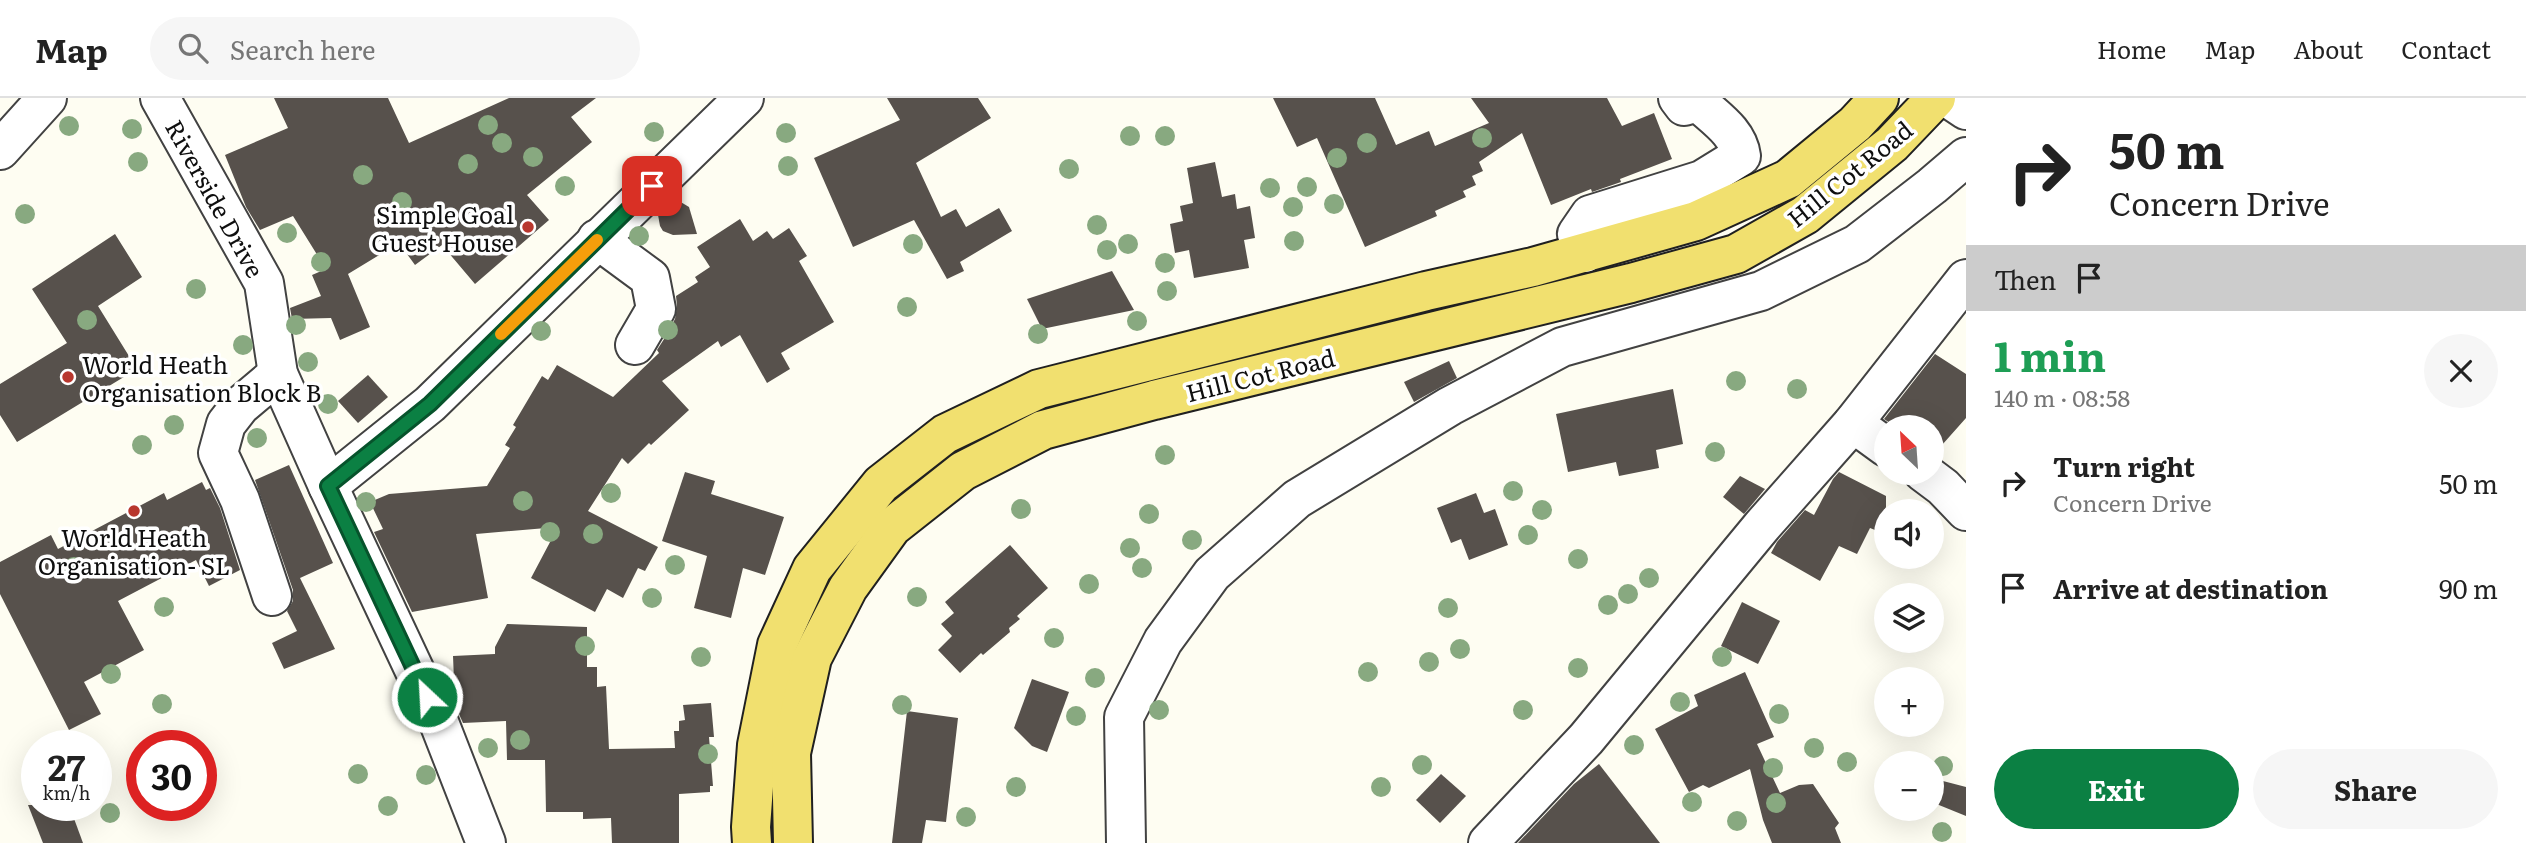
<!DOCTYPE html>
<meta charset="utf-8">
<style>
:root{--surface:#fff;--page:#f6f6f6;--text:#222;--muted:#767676;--line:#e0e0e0;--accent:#0b8043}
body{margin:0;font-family:Literata,serif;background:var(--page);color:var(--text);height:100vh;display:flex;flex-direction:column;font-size:26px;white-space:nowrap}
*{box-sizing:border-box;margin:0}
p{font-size:23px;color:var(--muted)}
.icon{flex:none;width:38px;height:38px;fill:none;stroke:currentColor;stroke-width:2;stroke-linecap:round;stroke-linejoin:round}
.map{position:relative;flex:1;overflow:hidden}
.panel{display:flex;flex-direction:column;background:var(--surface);width:560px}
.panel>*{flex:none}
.hud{background:#fff;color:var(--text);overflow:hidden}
.needle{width:46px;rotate:335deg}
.fabs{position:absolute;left:1874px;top:317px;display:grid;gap:14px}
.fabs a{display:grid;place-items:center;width:70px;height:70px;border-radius:50%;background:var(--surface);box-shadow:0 7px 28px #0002;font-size:35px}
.speed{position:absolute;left:21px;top:632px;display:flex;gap:14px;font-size:35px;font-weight:700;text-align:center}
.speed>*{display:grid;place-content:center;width:91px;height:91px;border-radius:50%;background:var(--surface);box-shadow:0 7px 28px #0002;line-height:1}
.speed small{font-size:18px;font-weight:400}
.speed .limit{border:10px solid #d22;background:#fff;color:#111}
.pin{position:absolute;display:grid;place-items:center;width:60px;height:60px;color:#fff;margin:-30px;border-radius:14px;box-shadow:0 4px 10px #0006}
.me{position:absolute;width:77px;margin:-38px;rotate:335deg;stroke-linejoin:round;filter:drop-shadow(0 0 5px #0008)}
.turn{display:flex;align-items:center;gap:24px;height:147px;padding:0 28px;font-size:32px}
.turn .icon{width:91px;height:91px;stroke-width:2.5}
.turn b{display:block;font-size:49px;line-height:60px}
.then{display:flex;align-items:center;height:66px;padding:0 28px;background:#0003;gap:14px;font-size:26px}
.round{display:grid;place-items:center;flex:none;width:74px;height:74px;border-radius:37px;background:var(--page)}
.headline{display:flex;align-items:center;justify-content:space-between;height:119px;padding:0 28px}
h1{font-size:42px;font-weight:700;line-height:52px;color:#1e9e55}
.button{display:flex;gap:14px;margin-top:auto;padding:14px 28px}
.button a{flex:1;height:80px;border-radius:42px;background:var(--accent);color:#fff;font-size:28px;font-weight:700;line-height:80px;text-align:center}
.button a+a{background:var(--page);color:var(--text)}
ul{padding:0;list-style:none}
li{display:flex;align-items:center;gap:21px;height:105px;padding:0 28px}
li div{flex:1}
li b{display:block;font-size:26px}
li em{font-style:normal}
header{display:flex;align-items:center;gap:42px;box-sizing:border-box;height:98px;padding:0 35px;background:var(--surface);border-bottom:2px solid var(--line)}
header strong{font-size:33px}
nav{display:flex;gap:38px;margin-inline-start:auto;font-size:24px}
.search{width:490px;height:63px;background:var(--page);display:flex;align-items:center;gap:18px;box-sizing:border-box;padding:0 24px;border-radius:38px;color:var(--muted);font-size:26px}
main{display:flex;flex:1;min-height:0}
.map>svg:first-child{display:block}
</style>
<header>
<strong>Map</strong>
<div class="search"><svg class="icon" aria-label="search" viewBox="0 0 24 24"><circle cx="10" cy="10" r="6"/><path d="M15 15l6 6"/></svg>Search here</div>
<nav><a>Home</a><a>Map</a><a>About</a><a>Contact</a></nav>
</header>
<main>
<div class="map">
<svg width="1966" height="745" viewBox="0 0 1966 745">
<rect width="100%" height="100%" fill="#fefdf2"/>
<g fill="#57514c">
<polygon points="274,0 388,0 409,45 509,0 596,0 571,19 592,44 527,97 549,122 475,186 442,147 415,167 399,145 348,176 370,229 340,242 331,220 292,221 290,210 321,198 312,177 326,171 293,118 260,132 246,109 225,57 288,30"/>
<polygon points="887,0 978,0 991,20 916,65 941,119 956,111 966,129 999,110 1012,133 960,164 964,173 947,181 914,122 853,149 814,60 900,22"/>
<polygon points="1273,0 1375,0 1396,47 1429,33 1435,48 1489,25 1471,0 1607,0 1622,28 1654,15 1672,61 1620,81 1621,84 1592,94 1591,91 1551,107 1522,35 1479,64 1483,73 1472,78 1476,87 1463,93 1466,99 1435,113 1437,118 1365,149 1317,40 1297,49"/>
<polygon points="1215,64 1222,99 1235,96 1237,111 1250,108 1255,140 1244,142 1249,170 1194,180 1189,152 1175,155 1170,126 1183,123 1180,108 1193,105 1187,70"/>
<polygon points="679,103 689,109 697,136 673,137 663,133 660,128 658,117 659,113 669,104"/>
<polygon points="740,121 753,143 767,133 773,141 789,130 807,158 799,163 834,224 781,255 790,271 767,285 740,237 721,249 718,243 662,283 689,312 651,347 649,345 628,366 622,360 588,413 658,449 645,473 638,470 623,500 607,491 595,514 531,480 558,429 476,436 488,500 412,514 374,434 383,431 370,404 389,396 487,388 510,350 505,347 516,329 513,327 542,278 548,282 557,267 613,299 659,255 657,252 666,238 672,233 670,230 675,221 677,208 676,198 698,184 695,179 710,169 697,149"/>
<polygon points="115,136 142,179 98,208 137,271 17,344 0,317 0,286 67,245 32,191"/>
<polygon points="1112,173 1134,212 1042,231 1027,201"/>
<polygon points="1935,256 1966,276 1966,320 1934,356 1932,355 1932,329 1896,329 1884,321"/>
<polygon points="1449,263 1457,280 1414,304 1404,284"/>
<polygon points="368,277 388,299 358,325 338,303"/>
<polygon points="1673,291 1683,346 1656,352 1659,370 1619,378 1616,364 1568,374 1556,316"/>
<polygon points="289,367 333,465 300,480 335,551 284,571 272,545 297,533 287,513 293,503 293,492 255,382"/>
<polygon points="685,374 715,383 711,396 784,419 765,477 743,470 731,520 694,510 707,458 662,443"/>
<polygon points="1839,374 1886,398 1886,409 1875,432 1870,430 1857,456 1839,448 1820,483 1771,455 1777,444 1805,412 1814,417 1833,381"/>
<polygon points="1740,378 1765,391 1744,416 1723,399"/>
<polygon points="202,384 206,392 210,390 220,410 240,472 209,488 196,462 118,503 144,552 84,584 101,616 69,632 0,496 0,464 51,437 58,451 164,395 167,402"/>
<polygon points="1476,395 1484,415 1495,411 1508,447 1469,462 1461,441 1451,445 1437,410"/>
<polygon points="1010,447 1048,490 1017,518 1020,521 1009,530 1010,534 983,557 981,555 960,575 938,552 952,538 941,526 954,515 945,504"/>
<polygon points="1742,504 1780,523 1758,566 1721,548"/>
<polygon points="507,526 587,529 587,569 597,569 597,589 606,588 609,651 675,650 674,633 679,633 679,623 685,622 683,607 711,605 714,639 709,639 713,688 710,688 710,694 679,696 679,745 612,745 611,720 583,721 583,714 546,714 545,662 507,662 506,623 463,625 455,607 453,558 495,556 495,549"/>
<polygon points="1745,574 1774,639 1757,646 1780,695 1799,687 1813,686 1839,725 1835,730 1841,745 1772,745 1763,722 1750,671 1709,690 1703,687 1689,694 1655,631 1698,608 1694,597"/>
<polygon points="1032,581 1069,594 1047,654 1032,648 1014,630"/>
<polygon points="907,613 958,620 946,724 926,722 922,745 892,745"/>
<polygon points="1599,666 1660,745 1518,745 1574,686"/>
<polygon points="1441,676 1466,698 1440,725 1416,702"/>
<polygon points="1943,683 1966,689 1966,718 1934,705"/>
<polygon points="28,707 69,707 83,745 43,745"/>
</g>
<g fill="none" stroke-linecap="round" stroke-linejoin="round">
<g stroke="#424242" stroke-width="42">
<g id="minor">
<polyline points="160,0 264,185 278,276 328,388 438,622 486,745"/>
<polyline points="1948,0 1966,12"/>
<polyline points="0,52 47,0"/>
<polyline points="597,141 650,180 656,211 635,247"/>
<path d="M1585,155l-8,-19 13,-19 112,-35 39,-24c-3,-24 -26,-38 -43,-54l-14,4 -6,-8"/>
<polyline points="1853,325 1886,349"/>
<polyline points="1923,374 1943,389 1966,413"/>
<polyline points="328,388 430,306 744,0"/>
<polyline points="272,498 240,402 218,355 226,326 240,308 278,276"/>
<polyline points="1126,745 1124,619 1163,543 1212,476 1297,401 1450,308 1562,249 1761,193 1857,146 1932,88 1966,59"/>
<polyline points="1488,745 1586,641 1762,428 1853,325 1966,181"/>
</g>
</g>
<g stroke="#202020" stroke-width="42">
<g id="major">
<polyline points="752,745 751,729 757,647 777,547 812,471 881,386 945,336 1039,291 1426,193 1533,169 1696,123 1788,81 1855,26 1879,0"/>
<polyline points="793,745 791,655 812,560 848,490 892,429 963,373 1043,332 1154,302 1631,185 1736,156 1805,117 1892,46 1936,0"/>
</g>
</g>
<use href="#minor" stroke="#fff" stroke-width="38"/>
<use href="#major" stroke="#f1e06f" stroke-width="38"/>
</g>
<g fill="#88a980">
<circle cx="488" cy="27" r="10"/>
<circle cx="69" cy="28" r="10"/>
<circle cx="132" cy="31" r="10"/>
<circle cx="654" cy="34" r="10"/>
<circle cx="786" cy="35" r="10"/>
<circle cx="1130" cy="38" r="10"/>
<circle cx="1165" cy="38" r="10"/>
<circle cx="1482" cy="40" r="10"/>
<circle cx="502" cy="45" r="10"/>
<circle cx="1367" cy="45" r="10"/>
<circle cx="533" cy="59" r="10"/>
<circle cx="1337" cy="60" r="10"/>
<circle cx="138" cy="64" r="10"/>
<circle cx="468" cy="66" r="10"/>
<circle cx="788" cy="68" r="10"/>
<circle cx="1069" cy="71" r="10"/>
<circle cx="363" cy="77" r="10"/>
<circle cx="565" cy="88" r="10"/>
<circle cx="1307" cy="89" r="10"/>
<circle cx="1270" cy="90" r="10"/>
<circle cx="402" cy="104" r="10"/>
<circle cx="1334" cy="106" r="10"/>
<circle cx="1293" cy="109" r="10"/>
<circle cx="25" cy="116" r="10"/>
<circle cx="1097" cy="127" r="10"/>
<circle cx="287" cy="135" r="10"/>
<circle cx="639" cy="138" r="10"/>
<circle cx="1294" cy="143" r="10"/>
<circle cx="913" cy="146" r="10"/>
<circle cx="1128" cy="146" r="10"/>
<circle cx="1107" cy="152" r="10"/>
<circle cx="321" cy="164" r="10"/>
<circle cx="1165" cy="165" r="10"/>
<circle cx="196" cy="191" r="10"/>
<circle cx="1167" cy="193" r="10"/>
<circle cx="907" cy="209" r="10"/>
<circle cx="87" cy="222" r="10"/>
<circle cx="1137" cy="223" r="10"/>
<circle cx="296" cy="227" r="10"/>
<circle cx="668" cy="232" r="10"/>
<circle cx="541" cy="233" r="10"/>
<circle cx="1038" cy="236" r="10"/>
<circle cx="243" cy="247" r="10"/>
<circle cx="308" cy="264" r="10"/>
<circle cx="1736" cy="283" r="10"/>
<circle cx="1797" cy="291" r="10"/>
<circle cx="328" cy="306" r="10"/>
<circle cx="174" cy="327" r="10"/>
<circle cx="257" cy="340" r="10"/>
<circle cx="142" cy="347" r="10"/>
<circle cx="1715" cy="354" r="10"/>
<circle cx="1165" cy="357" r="10"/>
<circle cx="1513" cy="393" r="10"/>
<circle cx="611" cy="395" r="10"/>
<circle cx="523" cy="403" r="10"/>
<circle cx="366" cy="404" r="10"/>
<circle cx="1021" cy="411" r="10"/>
<circle cx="1542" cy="412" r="10"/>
<circle cx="1149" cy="416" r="10"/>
<circle cx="550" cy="434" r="10"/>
<circle cx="593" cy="436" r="10"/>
<circle cx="1528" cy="437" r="10"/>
<circle cx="1192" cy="442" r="10"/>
<circle cx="1130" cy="450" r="10"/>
<circle cx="1578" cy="461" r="10"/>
<circle cx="675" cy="467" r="10"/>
<circle cx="74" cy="469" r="10"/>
<circle cx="1142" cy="470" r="10"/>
<circle cx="1649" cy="480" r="10"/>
<circle cx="1089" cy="486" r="10"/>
<circle cx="1628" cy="496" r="10"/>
<circle cx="917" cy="499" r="10"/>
<circle cx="652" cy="500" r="10"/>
<circle cx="1608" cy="507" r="10"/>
<circle cx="164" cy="509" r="10"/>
<circle cx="1448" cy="510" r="10"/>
<circle cx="1054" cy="540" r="10"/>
<circle cx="585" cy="548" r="10"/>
<circle cx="1460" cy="551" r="10"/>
<circle cx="701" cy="559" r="10"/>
<circle cx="1722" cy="559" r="10"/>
<circle cx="1429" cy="564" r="10"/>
<circle cx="1578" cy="570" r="10"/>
<circle cx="1368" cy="574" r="10"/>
<circle cx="111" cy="576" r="10"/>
<circle cx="1095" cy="580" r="10"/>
<circle cx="1680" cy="604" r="10"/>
<circle cx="162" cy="606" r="10"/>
<circle cx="902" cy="607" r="10"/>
<circle cx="1159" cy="612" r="10"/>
<circle cx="1523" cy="612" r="10"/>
<circle cx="1779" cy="616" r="10"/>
<circle cx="1076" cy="618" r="10"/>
<circle cx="520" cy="642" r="10"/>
<circle cx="1634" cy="647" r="10"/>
<circle cx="488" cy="650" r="10"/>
<circle cx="1814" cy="650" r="10"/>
<circle cx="708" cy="656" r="10"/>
<circle cx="1847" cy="664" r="10"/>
<circle cx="1422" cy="667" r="10"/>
<circle cx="1943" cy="668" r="10"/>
<circle cx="1773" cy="670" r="10"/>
<circle cx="358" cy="676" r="10"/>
<circle cx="426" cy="677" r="10"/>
<circle cx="1016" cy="689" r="10"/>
<circle cx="1381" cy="689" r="10"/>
<circle cx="1692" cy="704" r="10"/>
<circle cx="1776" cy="705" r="10"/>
<circle cx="388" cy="708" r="10"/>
<circle cx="110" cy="715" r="10"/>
<circle cx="966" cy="719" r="10"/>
<circle cx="1737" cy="723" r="10"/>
<circle cx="1942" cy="734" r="10"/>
</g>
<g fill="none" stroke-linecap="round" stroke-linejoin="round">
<g stroke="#07532c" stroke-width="18">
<polyline id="route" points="427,599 328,388 430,306 652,88"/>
</g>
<use href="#route" stroke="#0b8043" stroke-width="12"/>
<polyline stroke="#f59e0b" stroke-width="12" points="501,236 597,142"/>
</g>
<g fill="#b8372e" stroke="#fff" stroke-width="2.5">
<circle cx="528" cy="129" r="7"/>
<circle cx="68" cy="279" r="7"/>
<circle cx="134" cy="413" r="7"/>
</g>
<g text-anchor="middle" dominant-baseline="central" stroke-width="7" stroke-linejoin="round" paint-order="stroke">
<g font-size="24" fill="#0f0f0f" stroke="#fff">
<text transform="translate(1849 75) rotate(-39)">Hill Cot Road</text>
<text transform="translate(216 100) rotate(61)">Riverside Drive</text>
<text transform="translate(1260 276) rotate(-14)">Hill Cot Road</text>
</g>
<g font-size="24" fill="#0f0f0f" stroke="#fff" text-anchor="end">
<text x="514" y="115">Simple Goal<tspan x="514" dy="28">Guest House</tspan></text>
<text x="82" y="265" text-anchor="start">World Heath<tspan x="82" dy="28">Organisation Block B</tspan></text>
<text x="134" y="438" text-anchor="middle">World Heath<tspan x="134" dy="28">Organisation- SL</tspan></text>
</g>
</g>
</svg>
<div class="fabs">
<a><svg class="needle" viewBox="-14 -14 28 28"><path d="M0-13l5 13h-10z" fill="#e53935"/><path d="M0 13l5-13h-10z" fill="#767676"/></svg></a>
<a><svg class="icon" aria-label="sound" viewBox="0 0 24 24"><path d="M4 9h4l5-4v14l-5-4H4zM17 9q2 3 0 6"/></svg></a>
<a><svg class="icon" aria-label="layers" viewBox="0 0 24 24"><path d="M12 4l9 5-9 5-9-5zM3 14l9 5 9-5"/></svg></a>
<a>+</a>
<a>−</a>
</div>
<div class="speed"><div>27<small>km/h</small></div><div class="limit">30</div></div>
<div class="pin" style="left:652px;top:88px;background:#d93025"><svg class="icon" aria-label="arrive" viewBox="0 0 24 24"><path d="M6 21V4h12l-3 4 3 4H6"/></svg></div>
<svg class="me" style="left:427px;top:599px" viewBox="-20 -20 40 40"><circle r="17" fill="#0b8043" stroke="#fff" stroke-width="3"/><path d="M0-11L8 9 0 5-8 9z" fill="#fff"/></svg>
</div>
<section class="panel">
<div class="hud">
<div class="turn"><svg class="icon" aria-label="right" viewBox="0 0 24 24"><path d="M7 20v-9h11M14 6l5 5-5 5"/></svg><div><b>50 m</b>Concern Drive</div></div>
<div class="then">Then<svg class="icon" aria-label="arrive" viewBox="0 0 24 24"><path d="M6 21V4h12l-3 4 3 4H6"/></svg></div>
</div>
<div class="headline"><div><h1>1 min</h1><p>140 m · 08:58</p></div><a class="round"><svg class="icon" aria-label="close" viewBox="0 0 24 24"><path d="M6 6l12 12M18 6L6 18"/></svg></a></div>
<ul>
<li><svg class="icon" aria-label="right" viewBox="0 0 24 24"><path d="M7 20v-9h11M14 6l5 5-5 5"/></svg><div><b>Turn right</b><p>Concern Drive</p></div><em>50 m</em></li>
<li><svg class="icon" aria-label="arrive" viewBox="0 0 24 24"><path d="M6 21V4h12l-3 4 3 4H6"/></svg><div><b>Arrive at destination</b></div><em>90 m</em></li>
</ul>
<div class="button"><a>Exit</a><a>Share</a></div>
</section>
</main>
